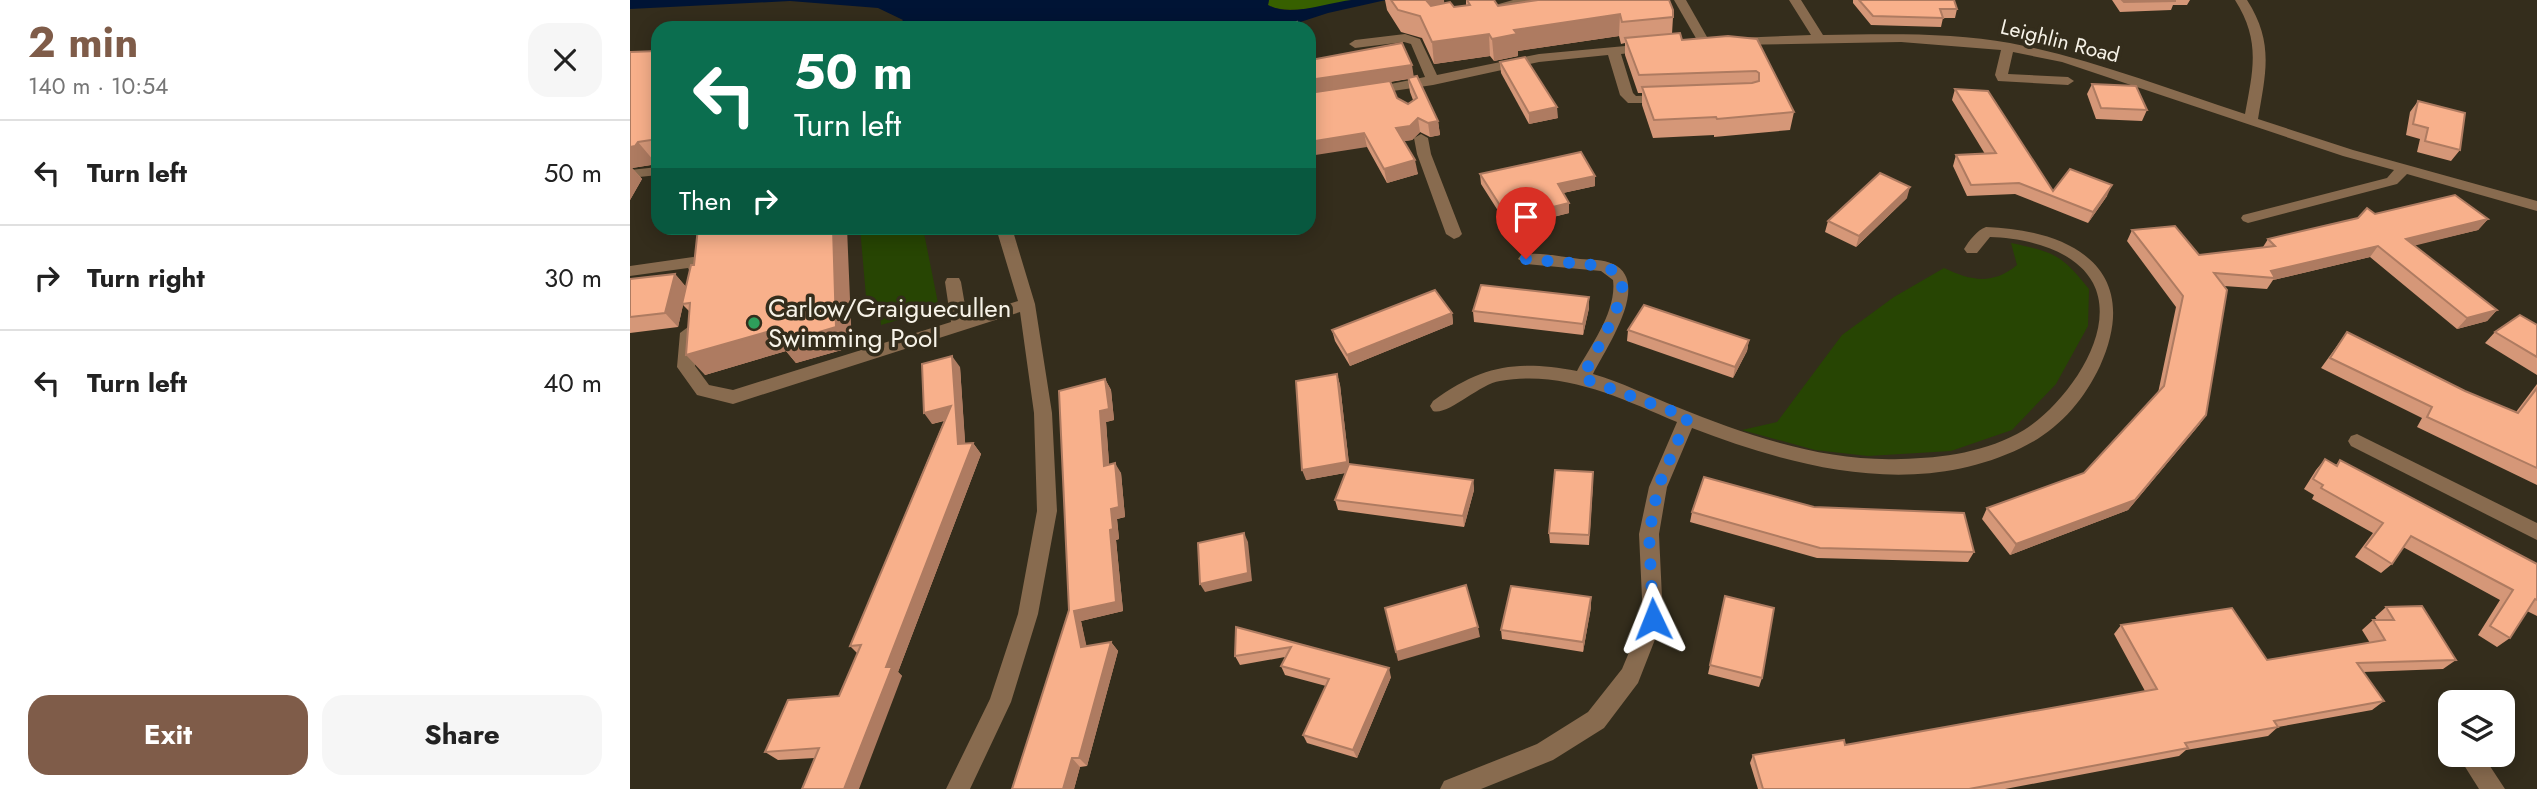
<!DOCTYPE html>
<meta charset="utf-8">
<style>
:root{--surface:#fff;--page:#f6f6f6;--text:#222;--muted:#767676;--line:#e0e0e0;--accent:#7f5c49}
body{margin:0;font-family:Jost,sans-serif;background:var(--page);color:var(--text);height:100vh;display:flex;flex-direction:column;font-size:26px;white-space:nowrap}
*{box-sizing:border-box;margin:0}
p{font-size:23px;color:var(--muted)}
.icon{flex:none;width:38px;height:38px;fill:none;stroke:currentColor;stroke-width:2;stroke-linecap:round;stroke-linejoin:round}
.map{position:relative;flex:1;overflow:hidden}
.details{display:flex;flex-direction:column;background:var(--surface);width:630px}
.details>*{flex:none}
.hud{position:absolute;left:21px;top:21px;width:665px;height:214px;border-radius:21px;box-shadow:0 4px 18px #0003;background:#0b6e4f;color:#fff;overflow:hidden}
.controls{position:absolute;left:1808px;top:690px;display:grid;gap:14px}
.controls a{display:grid;place-items:center;width:77px;height:77px;border-radius:14px;background:var(--surface);box-shadow:0 4px 18px #0003;font-size:35px}
.pin{position:absolute;display:grid;place-items:center;width:60px;height:60px;color:#fff;margin:-72px -30px;border-radius:50% 50% 50% 0;rotate:-45deg;box-shadow:0 0 7px #0007}
.pin .icon{rotate:45deg}
.me{position:absolute;width:77px;margin:-38px;rotate:358deg;stroke-linejoin:round;filter:drop-shadow(0 0 5px #0008)}
.turn{display:flex;align-items:center;gap:24px;height:147px;padding:0 28px;font-size:32px}
.turn .icon{width:91px;height:91px;stroke-width:2.5}
.turn b{display:block;font-size:49px;line-height:60px}
.then{display:flex;align-items:center;height:66px;padding:0 28px;background:#0003;gap:14px;font-size:26px}
.round{display:grid;place-items:center;flex:none;width:74px;height:74px;border-radius:21px;background:var(--page)}
.overview{display:flex;align-items:center;justify-content:space-between;height:119px;padding:0 28px}
h1{font-size:42px;font-weight:700;line-height:52px;color:var(--accent)}
.primary-button{display:flex;gap:14px;margin-top:auto;padding:14px 28px}
.primary-button a{flex:1;height:80px;border-radius:21px;background:var(--accent);color:#fff;font-size:28px;font-weight:700;line-height:80px;text-align:center}
.primary-button a+a{background:var(--page);color:var(--text)}
ul{padding:0;list-style:none}
li{display:flex;align-items:center;gap:21px;height:105px;padding:0 28px;border-top:2px solid var(--line)}
li div{flex:1}
li b{display:block;font-size:26px}
li em{font-style:normal}
main{display:flex;flex:1;min-height:0}
.map>svg:first-child{display:block}
</style>
<main>
<section class="details">
<div class="overview"><div><h1>2 min</h1><p>140 m · 10:54</p></div><a class="round"><svg class="icon" aria-label="close" viewBox="0 0 24 24"><path d="M6 6l12 12M18 6L6 18"/></svg></a></div>
<ul>
<li><svg class="icon" aria-label="left" viewBox="0 0 24 24"><path d="M17 20v-9H6M10 6l-5 5 5 5"/></svg><div><b>Turn left</b></div><em>50 m</em></li>
<li><svg class="icon" aria-label="right" viewBox="0 0 24 24"><path d="M7 20v-9h11M14 6l5 5-5 5"/></svg><div><b>Turn right</b></div><em>30 m</em></li>
<li><svg class="icon" aria-label="left" viewBox="0 0 24 24"><path d="M17 20v-9H6M10 6l-5 5 5 5"/></svg><div><b>Turn left</b></div><em>40 m</em></li>
</ul>
<div class="primary-button"><a>Exit</a><a>Share</a></div>
</section>
<div class="map">
<svg width="1907" height="789" viewBox="0 0 1907 789">
<rect width="100%" height="100%" fill="#342d1c"/>
<g fill="#274503">
<polygon points="230,228 293,228 309,308 251,325 250,315 238,319"/>
<path d="M1381,243c43,9 50,11 78,46l-1,37 -32,58 -44,46 -61,21 -83,5 -53,-6 -73,-20 35,-8 65,-87 52,-38 50,-29c27,13 49,17 73,-3z"/>
</g>
<path fill="#376000" d="M639,0h82c-20,5 -65,16 -83,5z"/>
<path fill="#001435" d="M0,0h639l-1,5c21,13 61,-3 84,-5 11,0 23,0 34,0l-58,13 -46,15h-386l7,-8 -25,-12 -88,-7 -160,8z"/>
<g fill="none" stroke-linecap="round" stroke-linejoin="round">
<g fill="#886b4f" fill-rule="evenodd">
<polygon points="883,0 904,0 850,15 844,11"/>
<polygon points="1044,0 1056,0 1081,44 1079,47 1071,47"/>
<path d="M1159,0h12l22,35c58,-1 130,-3 187,8 79,15 158,46 235,71 8,-44 16,-73 -10,-114h12c27,42 19,72 11,119l95,31 184,51v10l-130,-37 -10,10 -149,39 -5,-2 -2,-3 2,-3 144,-37 7,-8 -51,-14 -281,-94 -49,-10 -5,22 60,3 6,4 -6,4 -70,-4 -3,-6 6,-25 -100,-8 -170,3 -2,-3 6,-4 76,-3z"/>
<polygon points="775,34 790,39 807,75 909,54 1017,44 1023,48 1021,51 991,54 1003,93 1006,96 1036,95 1043,99 1036,103 998,103 990,95 978,55 909,62 803,85 736,95 736,89 795,77 781,44 774,42 725,48 719,44 725,40"/>
<polygon points="791,134 798,138 801,154 832,234 829,237 824,239 816,234 787,154 784,138"/>
<polygon points="28,167 28,175 0,178 0,170"/>
<path d="M1356,227c88,3 157,43 114,139 -17,36 -43,65 -79,82 -106,51 -225,20 -329,-20l-25,59 -8,47 4,85 -25,64 -34,45 -51,32 -72,29h-41l4,-8 93,-37 51,-32 34,-43 21,-50 -4,-85 10,-47 28,-65c-57,-24 -113,-52 -177,-41 -21,3 -52,35 -67,30l-3,-5 3,-5c50,-36 83,-41 144,-30 14,-26 40,-60 36,-91l-12,-9 -75,-7 -8,-5 3,-4c17,-4 41,2 59,4 11,1 23,0 33,5 39,18 -7,84 -20,110 28,8 56,22 84,33 70,28 145,55 224,52 42,-1 86,-7 123,-29 40,-25 95,-97 69,-147 -18,-34 -68,-45 -103,-46l-13,16h-10l-3,-4c5,-8 13,-19 22,-22z"/>
<polygon points="366,228 382,228 405,304 422,413 427,511 408,614 381,702 340,789 316,789 360,699 388,614 407,511 404,413 390,312 103,404 67,395 47,367 50,333 58,327 66,333 65,366 79,385 103,390 321,322 315,282 317,278 329,278 331,282 337,317 388,301"/>
<polygon points="63,257 68,258 78,276 74,289 62,289 60,285 62,276 58,268 0,276 0,266"/>
<polygon points="1727,434 1907,523 1907,540 1721,446 1718,441 1721,436"/>
<polygon points="1827,754 1852,754 1875,789 1849,789"/>
</g>
</g>
<g fill="#d59778" fill-rule="evenodd">
<polygon points="755,0 814,0 814,3 824,7 836,6 836,0 864,0 868,6 1043,17 1042,34 1052,40 1098,36 1164,112 1160,130 1084,137 1084,135 1023,138 1012,105 1012,93 1008,93 995,55 995,43 991,44 989,36 888,51 888,56 864,61 860,56 804,64 792,38 771,32 757,10"/>
<polygon points="1223,0 1324,0 1327,9 1325,18 1313,18 1311,27 1241,25 1223,3"/>
<polygon points="1482,0 1560,0 1557,5 1543,5 1541,10 1490,12"/>
<polygon points="28,51 28,160 24,161 21,165 2,168 12,179 0,200 0,52"/>
<path d="M681,60l103,17 24,44 2,14 -10,2 -10,-5 -8,8 -8,1 14,33 -31,9 -20,-36zM778,79l2,13 3,8 -5,4 -11,-6 -7,-16z"/>
<polygon points="870,62 928,118 899,124 871,73"/>
<polygon points="1462,84 1517,110 1512,121 1466,119 1457,94"/>
<polygon points="1325,89 1423,191 1477,196 1458,223 1385,194 1337,196 1323,166 1326,155 1355,154 1322,100"/>
<polygon points="1788,101 1830,150 1821,161 1787,152 1790,139 1776,135 1780,112"/>
<polygon points="850,174 965,176 965,186 933,193 939,213 879,228 851,184"/>
<polygon points="1277,198 1226,247 1195,232 1198,221"/>
<polygon points="1745,214 1858,219 1848,230 1784,245 1867,310 1857,321 1827,329 1740,257 1643,280 1637,289 1594,286 1576,415 1569,425 1498,510 1380,555 1352,519 1357,508 1454,473 1528,393 1546,307 1497,241 1502,230 1569,255 1633,247 1638,239"/>
<polygon points="45,274 56,287 222,347 166,363 156,351 75,375 60,312 53,305 48,327 0,333 0,279"/>
<polygon points="959,308 953,335 844,322 843,311"/>
<polygon points="822,313 823,324 720,366 705,341 702,330"/>
<polygon points="1907,325 1907,375 1855,343 1865,332"/>
<polygon points="998,330 1119,340 1117,351 1103,378 997,341"/>
<polygon points="1717,332 1835,391 1886,412 1907,384 1907,485 1787,427 1792,418 1691,368"/>
<polygon points="330,367 335,444 343,443 351,454 268,672 272,676 185,758 148,760 135,752 209,696 228,654 220,646 314,421 302,424"/>
<polygon points="707,374 710,385 719,464 843,480 844,490 834,527 708,510 705,500 715,473 676,480"/>
<polygon points="475,379 481,390 484,420 476,422 479,464 491,473 495,517 487,519 489,539 486,540 493,611 451,621 456,646 481,642 488,651 457,766 450,767 444,789 382,789 439,610"/>
<polygon points="1695,459 1706,465 1710,460 1907,564 1907,616 1897,611 1880,638 1867,647 1848,635 1870,600 1773,547 1762,564 1751,573 1725,557 1743,533 1682,499 1684,495 1674,489 1686,470"/>
<polygon points="963,483 959,545 920,543 919,533"/>
<polygon points="1062,512 1344,552 1338,562 1187,558 1060,522"/>
<polygon points="1095,596 1132,678 1129,687 1078,674"/>
<polygon points="961,607 953,652 872,639 871,630"/>
<polygon points="1756,607 1826,660 1813,669 1733,672 1754,701 1742,710 1648,727 1638,736 1556,750 1549,756 1375,789 1128,789 1120,763 1123,755 1215,745 1515,691 1484,634 1491,625 1637,660 1740,643 1732,630 1743,620 1747,620 1745,617"/>
<polygon points="606,627 761,677 727,758 677,743 673,735 696,686 655,675 651,666 655,657 610,665 605,656"/>
</g>
<g fill="#ae7b61">
<polygon points="794,0 814,0 815,14 797,20"/>
<polygon points="990,14 989,36 888,51 888,56 864,61 862,39 884,30"/>
<polygon points="859,34 860,56 804,64 802,42"/>
<polygon points="782,65 784,78 679,94 679,80"/>
<polygon points="927,107 928,118 899,124 899,113"/>
<polygon points="788,118 790,132 782,140 768,142 766,128"/>
<polygon points="808,121 810,135 800,137 798,123"/>
<polygon points="734,133 737,147 679,156 679,142"/>
<polygon points="8,142 24,161 21,165 2,168 12,179 0,200 0,147"/>
<polygon points="785,160 788,174 757,183 754,169"/>
<polygon points="965,176 965,186 928,194 928,184"/>
<polygon points="1482,185 1477,196 1458,223 1463,212"/>
<polygon points="1280,187 1277,198 1226,247 1229,236"/>
<polygon points="939,203 939,213 879,228 878,218"/>
<polygon points="1858,219 1848,230 1767,250 1776,239"/>
<polygon points="203,228 217,228 222,347 166,363 156,351 75,375 56,355"/>
<polygon points="1748,246 1740,257 1643,280 1645,278 1641,271"/>
<polygon points="45,274 57,288 48,327 35,313"/>
<polygon points="959,297 959,308 953,335 953,324"/>
<polygon points="1867,310 1857,321 1827,329 1837,318"/>
<polygon points="822,313 823,324 720,366 717,355"/>
<polygon points="1119,340 1117,351 1103,378 1105,367"/>
<polygon points="322,356 330,367 336,455 328,444 326,417 302,424 294,413"/>
<polygon points="707,374 710,385 720,472 676,480 672,470"/>
<polygon points="475,379 481,390 484,420 476,422 480,476 474,466 470,411"/>
<polygon points="1576,415 1569,425 1498,510 1380,555 1386,544"/>
<polygon points="343,443 351,454 268,672 272,676 229,789 214,789 256,667"/>
<polygon points="485,463 491,473 495,517 487,519 489,539 486,540 493,611 451,621 459,657 451,647 444,611 480,530"/>
<polygon points="843,480 844,490 834,527 833,516"/>
<polygon points="614,533 618,542 622,581 575,592 570,584"/>
<polygon points="961,597 961,607 953,652 953,642"/>
<polygon points="848,627 850,637 768,661 766,652"/>
<polygon points="481,642 488,651 457,766 449,758"/>
<polygon points="759,668 761,677 727,758 723,750"/>
<polygon points="442,758 450,767 444,789 433,789"/>
</g>
<g fill="#f8b08b" stroke="#ae7b61" stroke-width="2">
<polygon points="761,0 796,0 801,6 820,2 824,7 840,5 837,0 864,0 868,6 908,0 1039,0 1043,10 1043,17 992,22 990,14 884,30 887,34 862,39 859,34 802,42 790,16 768,10"/>
<polygon points="1229,0 1324,0 1327,9 1310,9 1313,18 1243,16"/>
<polygon points="1492,0 1545,0 1545,1 1494,2"/>
<polygon points="667,22 669,28 640,28 639,27"/>
<polygon points="1050,33 1052,40 1098,36 1127,39 1164,112 1087,119 1086,117 1024,120 1012,87 1122,83 1129,81 1129,73 1126,71 1009,75 995,38"/>
<polygon points="772,43 782,65 679,80 679,56 681,60"/>
<polygon points="28,51 28,139 8,142 5,146 0,147 0,52"/>
<polygon points="895,57 927,107 899,113 870,62"/>
<polygon points="787,76 808,121 798,123 788,118 780,126 766,128 785,160 754,169 734,133 679,142 679,93 760,81 767,98 778,104 787,98 778,78"/>
<polygon points="1462,84 1506,86 1517,110 1471,108"/>
<polygon points="1325,89 1358,91 1423,191 1440,169 1482,185 1463,212 1389,183 1341,185 1326,155 1366,153"/>
<polygon points="1788,101 1835,113 1830,150 1795,141 1798,128 1783,124"/>
<polygon points="951,152 965,176 928,184 939,203 878,218 850,174"/>
<polygon points="1250,173 1280,187 1229,236 1198,221"/>
<polygon points="1825,195 1858,219 1776,239 1867,310 1837,318 1748,246 1641,271 1645,278 1584,273 1597,290 1576,415 1505,500 1386,544 1357,508 1454,473 1534,386 1553,296 1502,230 1545,226 1569,255 1645,246 1638,239 1728,218 1737,208 1745,214"/>
<polygon points="68,228 203,228 206,327 149,344 144,330 56,355 60,303 52,304 61,265 64,265"/>
<polygon points="45,274 35,313 0,317 0,279"/>
<polygon points="851,285 959,297 953,324 843,311"/>
<polygon points="805,290 822,313 717,355 702,330"/>
<polygon points="1014,305 1119,340 1105,367 998,330"/>
<polygon points="1890,315 1907,325 1907,357 1865,332"/>
<polygon points="1717,332 1835,391 1888,413 1907,388 1907,468 1797,417 1802,407 1700,358"/>
<polygon points="322,356 328,444 343,443 256,667 262,667 214,789 172,789 189,748 135,752 158,700 209,696 231,645 220,646 321,406 294,413 292,364"/>
<polygon points="707,374 717,462 672,470 666,381"/>
<polygon points="475,379 479,409 470,411 474,466 485,463 489,507 481,509 483,529 480,530 486,602 444,611 451,647 481,642 449,758 442,758 433,789 382,789 439,610 429,391"/>
<polygon points="1695,459 1707,466 1710,460 1907,564 1907,600 1905,599 1880,638 1860,626 1883,590 1781,536 1762,564 1735,547 1753,523 1691,488 1693,485 1683,479"/>
<polygon points="719,464 843,480 833,516 705,500"/>
<polygon points="925,470 963,472 959,535 919,533"/>
<polygon points="1074,477 1184,507 1334,513 1344,552 1190,548 1062,512"/>
<polygon points="614,533 618,573 570,584 568,543"/>
<polygon points="836,585 848,627 766,652 755,608"/>
<polygon points="881,586 961,597 953,642 871,630"/>
<polygon points="1095,596 1144,608 1132,678 1080,665"/>
<polygon points="1792,606 1826,660 1727,663 1754,701 1644,721 1648,727 1555,743 1558,748 1339,789 1133,789 1123,755 1214,740 1215,745 1527,689 1491,625 1602,608 1637,660 1755,640 1743,620 1764,620 1756,607"/>
<polygon points="606,627 759,668 723,750 673,735 699,679 651,666 661,647 605,656"/>
</g>
<g fill="none" stroke-linecap="round" stroke-linejoin="round">
<path stroke="#1a73e8" stroke-width="12" stroke-dasharray="0 21.6" d="M896,259l78,7c7,3 14,7 17,14 8,17 -30,79 -39,98l106,39 -30,70 -9,47 4,85"/>
</g>
<circle fill="#2e9e5b" stroke="#342d1c" stroke-width="2.5" cx="124" cy="323" r="7"/>
<g text-anchor="middle" dominant-baseline="central" stroke-width="7" stroke-linejoin="round" paint-order="stroke">
<g font-size="21" fill="#f7f3e8" stroke="#342d1c">
<text transform="translate(1430 41) rotate(14)">Leighlin Road</text>
</g>
<g font-size="26" fill="#f7f3e8" stroke="#342d1c" text-anchor="start">
<text x="138" y="308">Carlow/Graiguecullen<tspan x="138" dy="30">Swimming Pool</tspan></text>
</g>
</g>
</svg>
<div class="controls">
<a><svg class="icon" aria-label="layers" viewBox="0 0 24 24"><path d="M12 4l9 5-9 5-9-5zM3 14l9 5 9-5"/></svg></a>
</div>
<div class="pin" style="left:896px;top:259px;background:#d93025"><svg class="icon" aria-label="arrive" viewBox="0 0 24 24"><path d="M6 21V4h12l-3 4 3 4H6"/></svg></div>
<svg class="me" style="left:1023px;top:619px" viewBox="-20 -20 40 40"><path d="M0-17L14 15 0 8-14 15z" fill="#1a73e8" stroke="#fff" stroke-width="4"/></svg>
<div class="hud">
<div class="turn"><svg class="icon" aria-label="left" viewBox="0 0 24 24"><path d="M17 20v-9H6M10 6l-5 5 5 5"/></svg><div><b>50 m</b>Turn left</div></div>
<div class="then">Then<svg class="icon" aria-label="right" viewBox="0 0 24 24"><path d="M7 20v-9h11M14 6l5 5-5 5"/></svg></div>
</div>
</div>
</main>
